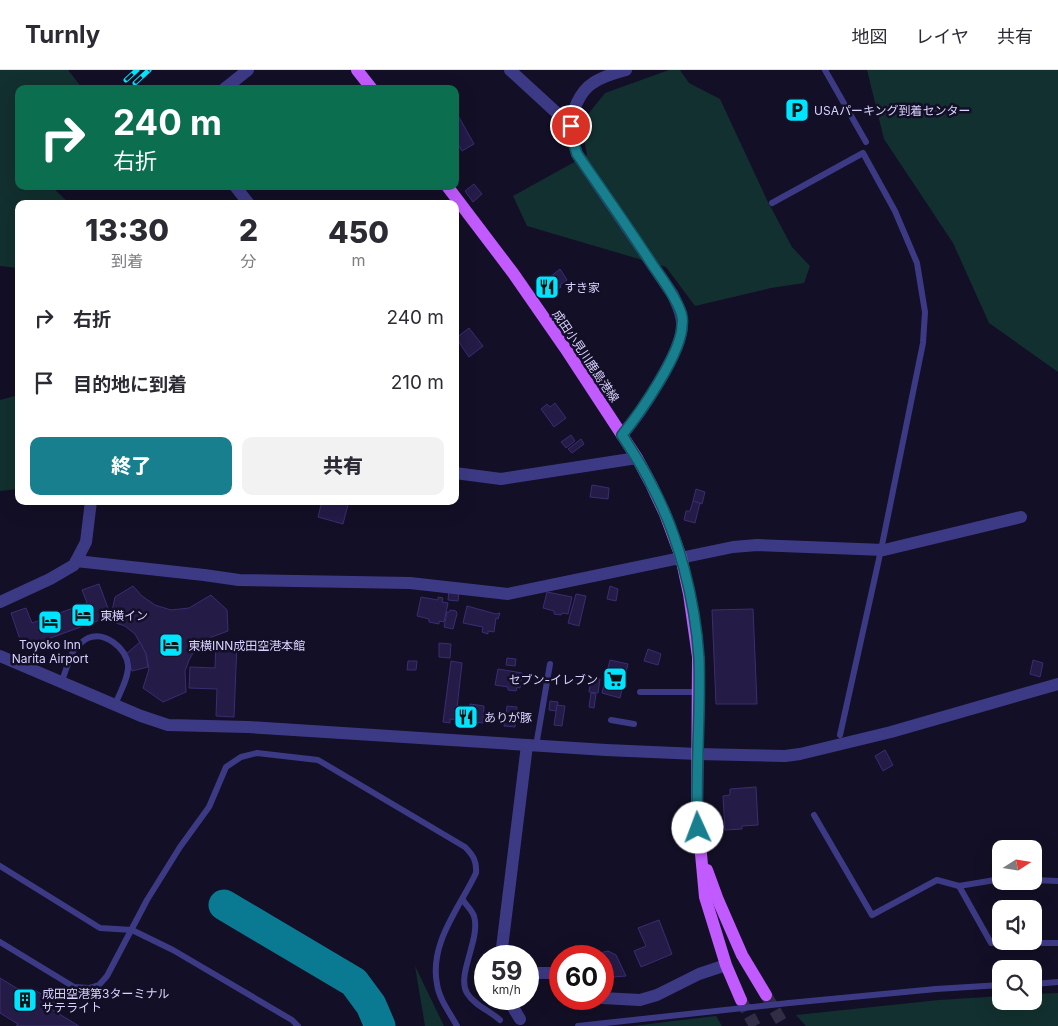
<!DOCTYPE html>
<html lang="ja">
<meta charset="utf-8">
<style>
:root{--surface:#fff;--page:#f2f2f3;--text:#2b2b33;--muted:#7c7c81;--line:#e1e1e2;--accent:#187f8f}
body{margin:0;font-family:Inter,"Noto Sans JP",sans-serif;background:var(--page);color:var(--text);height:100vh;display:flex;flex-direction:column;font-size:19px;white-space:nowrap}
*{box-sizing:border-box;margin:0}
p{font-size:16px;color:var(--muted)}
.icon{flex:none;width:28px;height:28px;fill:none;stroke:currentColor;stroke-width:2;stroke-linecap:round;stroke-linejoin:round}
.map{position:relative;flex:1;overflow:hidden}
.details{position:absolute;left:15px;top:130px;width:444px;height:305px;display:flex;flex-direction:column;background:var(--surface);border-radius:10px;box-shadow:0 5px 20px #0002}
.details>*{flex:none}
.top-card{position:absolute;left:15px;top:15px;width:444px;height:105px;border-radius:10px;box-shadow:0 5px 20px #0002;background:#0b6e4f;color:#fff;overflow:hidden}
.needle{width:32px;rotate:78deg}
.tools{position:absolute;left:992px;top:770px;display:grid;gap:10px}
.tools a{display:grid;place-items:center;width:50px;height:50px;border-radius:10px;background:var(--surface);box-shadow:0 5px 20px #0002;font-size:25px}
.speed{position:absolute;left:474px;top:875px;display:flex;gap:10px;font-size:25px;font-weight:700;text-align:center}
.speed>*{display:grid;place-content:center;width:65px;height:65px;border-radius:50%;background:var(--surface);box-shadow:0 5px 20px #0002;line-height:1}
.speed small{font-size:12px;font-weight:400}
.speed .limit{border:8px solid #d22;background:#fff;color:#111}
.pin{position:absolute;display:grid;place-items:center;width:42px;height:42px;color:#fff;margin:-21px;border:2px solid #fff;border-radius:50%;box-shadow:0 1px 5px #0007}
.me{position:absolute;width:55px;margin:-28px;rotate:358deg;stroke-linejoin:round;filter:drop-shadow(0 0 4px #0008)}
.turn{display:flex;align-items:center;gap:18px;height:105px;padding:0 15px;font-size:22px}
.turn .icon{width:65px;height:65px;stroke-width:2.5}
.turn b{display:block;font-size:35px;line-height:42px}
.eta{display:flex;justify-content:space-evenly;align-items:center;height:85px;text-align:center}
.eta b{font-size:30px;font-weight:800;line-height:35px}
.primary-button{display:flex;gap:10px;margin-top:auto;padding:10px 15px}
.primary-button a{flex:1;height:58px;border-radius:10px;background:var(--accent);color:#fff;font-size:20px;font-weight:800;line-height:58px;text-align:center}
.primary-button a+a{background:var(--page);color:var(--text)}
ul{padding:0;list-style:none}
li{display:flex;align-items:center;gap:15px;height:65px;padding:0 15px}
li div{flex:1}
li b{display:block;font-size:19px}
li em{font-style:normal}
header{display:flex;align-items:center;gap:30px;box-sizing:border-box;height:70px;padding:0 25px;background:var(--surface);border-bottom:1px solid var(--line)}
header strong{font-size:24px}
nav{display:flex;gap:28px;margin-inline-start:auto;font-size:18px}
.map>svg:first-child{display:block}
</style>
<header>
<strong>Turnly</strong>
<nav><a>地図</a><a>レイヤ</a><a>共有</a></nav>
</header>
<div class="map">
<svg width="1058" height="956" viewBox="0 0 1058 956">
<rect width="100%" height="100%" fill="#130f26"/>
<g fill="#12302f">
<polygon points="0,0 68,0 83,19 19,19 19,116 51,116 70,134 19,134 19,198 0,196"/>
<polygon points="669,0 680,0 689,13 720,29 768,132 792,177 810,196 804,213 771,218 695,236 666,197 527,156 513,126 587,85 581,53 605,23"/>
<polygon points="867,0 1058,0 1058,302 989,253 953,173 884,69"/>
<polygon points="19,325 19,419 0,421 0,330"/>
<polygon points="415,896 444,956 425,956"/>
<polygon points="1058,923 1058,956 806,956 796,945 939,930 1001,926 1001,931 1034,931 1034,924"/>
<polygon points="716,946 722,956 632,956"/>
</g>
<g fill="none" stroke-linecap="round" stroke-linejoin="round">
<polyline stroke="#0a7a92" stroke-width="31" points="224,835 354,912 371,935 380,956"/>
</g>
<g fill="#241b47" stroke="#3b2d73">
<polygon points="455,40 474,74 462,81 455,69"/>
<polygon points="474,114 482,124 473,132 465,121"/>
<polygon points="560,199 567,210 560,215 561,217 547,226 540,215"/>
<polygon points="469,258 483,276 469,287 456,268"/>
<polygon points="555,333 566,348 554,357 541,339 547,334 550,337"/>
<polygon points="571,365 575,371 566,378 561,372"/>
<polygon points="581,369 584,374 572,383 568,379"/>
<polygon points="592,415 609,418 608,429 590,427"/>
<polygon points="696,419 705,422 702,434 693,431"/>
<polygon points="322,431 349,431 343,454 318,447"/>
<polygon points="693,431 700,433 695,453 684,450 686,441 690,441"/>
<polygon points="99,514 111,546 23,578 11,543 26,538 32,553 87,533 82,520"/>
<polygon points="133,516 142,526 155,535 171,540 189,538 211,525 227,540 228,561 209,568 196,578 189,590 185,601 186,622 163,632 143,618 149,599 146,584 135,564 125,556 110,551 115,527"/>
<polygon points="610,516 618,519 616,531 607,529"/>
<polygon points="449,520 459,522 458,531 448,530"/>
<polygon points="547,522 572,527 568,544 562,543 561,545 554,544 554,541 543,538"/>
<polygon points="576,524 586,526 579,556 568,553"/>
<polygon points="421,527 438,530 438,527 443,528 442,532 448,533 444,552 439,551 439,554 429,552 429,549 417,546"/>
<polygon points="467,536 496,544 500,543 498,549 496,548 494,562 488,561 488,564 482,562 483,557 463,553"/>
<polygon points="753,539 757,634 716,634 712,540"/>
<polygon points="450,540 456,541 457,544 453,559 444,557 447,542 449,542"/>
<polygon points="140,572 146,584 148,597 132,601 126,584"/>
<polygon points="216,572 237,573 234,647 216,646 217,619 189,618 190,597 215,598"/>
<polygon points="439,573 451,574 450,588 439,587"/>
<polygon points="648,579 661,584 658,595 644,591"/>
<polygon points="507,588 516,589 515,596 506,595"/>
<polygon points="610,590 628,594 620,628 602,623"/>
<polygon points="1033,590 1043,593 1040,607 1030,604"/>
<polygon points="408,591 417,591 416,600 407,600"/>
<polygon points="451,591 462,593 457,638 469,640 470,634 484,636 483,653 450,649 450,653 443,652"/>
<polygon points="498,599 522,603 520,618 517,617 516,621 508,620 508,617 495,615"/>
<polygon points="591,607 600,609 598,623 589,622"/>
<polygon points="591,623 596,624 594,638 589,637"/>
<polygon points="550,631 558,632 556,641 549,640"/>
<polygon points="557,635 565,636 562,656 554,655"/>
<polygon points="507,636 517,637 515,657 504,656"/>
<polygon points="885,680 893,695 883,701 875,686"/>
<polygon points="756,717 758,755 742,756 742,759 725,760 723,726 730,725 730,719"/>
<polygon points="659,850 672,884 641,897 634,881 646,876 638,858"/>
<polygon points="608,881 616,885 626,906 602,908 602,886 595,886 595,884"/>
<polygon points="0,908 31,927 35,920 55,933 51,939 79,956 16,956 18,954 0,943"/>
</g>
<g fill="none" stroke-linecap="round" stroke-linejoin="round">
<g stroke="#312d47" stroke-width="12" stroke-dasharray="12 6" stroke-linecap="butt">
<polyline points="766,925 784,956"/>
<polyline points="741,930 755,956"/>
</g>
<g stroke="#3d3a85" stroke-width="6">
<polyline points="825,0 866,72"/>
<polyline points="772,133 863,83 895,141 917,193 925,242 923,273 881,480 840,665"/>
<path d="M61,613c4,-9 9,-29 15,-36 3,-2 9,-8 12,-9 17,-7 38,10 40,27 1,13 -9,29 -13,40"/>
<polyline points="640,622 698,622"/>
<polyline points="611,650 634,654"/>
<polyline points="536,676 550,594"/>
<polyline points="814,745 872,845 937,810 959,816 1001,809"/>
<polyline points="0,796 100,858 132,860 173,880 292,950 298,956"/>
<polyline points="1034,810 1058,811"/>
<polyline points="959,816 991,873 1058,873"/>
<path d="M463,830c3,5 9,10 11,16 7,23 -18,59 -7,77 7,12 23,18 33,27"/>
<path d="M0,872l74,45 15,1 10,-3 8,-9 40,-76 33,-53 29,-40 17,-40 15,-10 16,-4 61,7 147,87c8,8 12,14 11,26 -16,34 -47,70 -39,111 2,15 13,29 20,42"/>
<polyline points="1034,914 1058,912"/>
<polyline points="789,933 936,919 1001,915"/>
</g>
<g stroke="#3d3a85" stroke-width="12">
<polyline points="510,0 571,56"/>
<polyline points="224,19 248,0"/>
<polyline points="235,116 249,134"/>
<polyline points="76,491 204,505 239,510 410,513 508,524 733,477 757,475 884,480 1021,447"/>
</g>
<g stroke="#3d3a85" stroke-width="12">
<path d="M622,365c18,-21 61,-84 60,-111 0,-11 -5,-19 -9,-29l-96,-141c-3,-9 -6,-18 -6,-27 0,-15 9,-36 22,-44 10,-7 22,-10 33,-13"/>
<polyline points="455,403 501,409 637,388"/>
<polyline points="0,532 50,509 74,495 86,472 91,431"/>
<polyline points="0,586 141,646 168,655 248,657 606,680 698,684 785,686 800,684 891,662 1058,614"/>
<polyline points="501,886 527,675"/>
<polyline points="528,903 553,903 560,907"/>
<polyline points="602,928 640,930 657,925 699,904 726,895"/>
<polyline points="508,929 520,949"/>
</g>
<g stroke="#c25bff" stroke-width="12">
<polyline points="357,0 372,19"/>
<polyline points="447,116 513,203 565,278 637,388 651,414 665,444 681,487 689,524 698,587 697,741 705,827 726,895 741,930"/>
<polyline points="707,800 718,830 742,885 766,925"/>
</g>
<g stroke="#00e5ff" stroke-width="5">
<g id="rail">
<polyline points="126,10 137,0"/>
<polyline points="135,13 149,0"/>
</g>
</g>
<use href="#rail" stroke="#130f26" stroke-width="3" stroke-dasharray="9" stroke-linecap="butt"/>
<polyline stroke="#3d3a85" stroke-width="6" points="578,956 789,933"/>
</g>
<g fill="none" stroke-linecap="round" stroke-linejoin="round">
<g stroke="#10535d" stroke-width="12">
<path id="route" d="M571,56l1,12 5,16c25,36 51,73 75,110 10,15 22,30 28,46 2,4 3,11 2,15 0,28 -42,88 -60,110 10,16 21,32 29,49 28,52 44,115 48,174 2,57 -4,114 -1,170"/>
</g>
<use href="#route" stroke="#187f8f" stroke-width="9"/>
</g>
<defs>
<g id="parking-square" transform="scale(1.25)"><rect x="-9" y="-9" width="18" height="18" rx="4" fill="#00e5ff" stroke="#130f26"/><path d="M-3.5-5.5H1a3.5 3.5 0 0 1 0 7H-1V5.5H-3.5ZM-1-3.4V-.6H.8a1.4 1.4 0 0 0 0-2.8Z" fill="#111"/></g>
<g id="restaurant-square" transform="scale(1.25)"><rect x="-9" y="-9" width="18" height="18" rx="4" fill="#00e5ff" stroke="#130f26"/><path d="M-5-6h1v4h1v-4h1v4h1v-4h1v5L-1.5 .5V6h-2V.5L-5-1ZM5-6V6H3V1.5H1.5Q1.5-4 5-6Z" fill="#111"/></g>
<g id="hotel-square" transform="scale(1.25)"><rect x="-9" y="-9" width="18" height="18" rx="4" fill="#00e5ff" stroke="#130f26"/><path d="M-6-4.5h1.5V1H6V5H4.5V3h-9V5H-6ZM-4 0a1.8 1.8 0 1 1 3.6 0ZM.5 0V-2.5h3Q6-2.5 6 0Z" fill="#111"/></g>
<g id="supermarket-square" transform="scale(1.25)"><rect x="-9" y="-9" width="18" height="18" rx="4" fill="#00e5ff" stroke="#130f26"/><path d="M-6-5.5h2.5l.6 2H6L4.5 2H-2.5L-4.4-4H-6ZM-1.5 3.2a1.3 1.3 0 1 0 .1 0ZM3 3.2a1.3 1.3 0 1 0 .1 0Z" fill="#111"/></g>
<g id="building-square" transform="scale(1.25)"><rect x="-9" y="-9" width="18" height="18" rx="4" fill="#00e5ff" stroke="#130f26"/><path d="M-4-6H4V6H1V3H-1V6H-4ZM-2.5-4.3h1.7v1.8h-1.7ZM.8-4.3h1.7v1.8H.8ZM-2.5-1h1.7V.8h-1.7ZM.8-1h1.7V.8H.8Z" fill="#111"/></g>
</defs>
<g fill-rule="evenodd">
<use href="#parking-square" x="797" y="40"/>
<use href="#restaurant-square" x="547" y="217"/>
<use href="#hotel-square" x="83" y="545"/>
<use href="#hotel-square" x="50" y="552"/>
<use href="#hotel-square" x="171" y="575"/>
<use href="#supermarket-square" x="615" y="609"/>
<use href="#restaurant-square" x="466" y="647"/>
<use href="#building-square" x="25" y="930"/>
</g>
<g text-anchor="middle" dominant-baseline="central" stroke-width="5" stroke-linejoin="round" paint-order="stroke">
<g font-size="12" fill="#d9d4ff" stroke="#130f26" text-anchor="start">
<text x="814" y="40">USAパーキング到着センター</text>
<text x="564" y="217">すき家</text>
<text x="100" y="545">東横イン</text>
<text x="50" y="574" text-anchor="middle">Toyoko Inn<tspan x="50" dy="14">Narita Airport</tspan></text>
<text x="188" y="575">東横INN成田空港本館</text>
<text x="598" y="609" text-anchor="end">セブン-イレブン</text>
<text x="484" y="647">ありが豚</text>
<text x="42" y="923">成田空港第3ターミナル<tspan x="42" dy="14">サテライト</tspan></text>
</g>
<g font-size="12" fill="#d9d4ff" stroke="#130f26">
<text transform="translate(586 286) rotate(56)">成田小見川鹿島港線</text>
</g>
</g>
</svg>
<div class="tools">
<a><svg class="needle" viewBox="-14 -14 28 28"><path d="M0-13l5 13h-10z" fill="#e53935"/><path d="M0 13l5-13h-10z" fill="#7c7c81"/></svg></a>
<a><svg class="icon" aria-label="sound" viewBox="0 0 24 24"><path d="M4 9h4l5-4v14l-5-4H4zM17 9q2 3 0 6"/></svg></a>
<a><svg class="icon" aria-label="search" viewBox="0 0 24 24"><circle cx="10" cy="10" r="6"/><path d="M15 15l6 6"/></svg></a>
</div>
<div class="speed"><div>59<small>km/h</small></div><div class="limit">60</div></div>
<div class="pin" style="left:571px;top:56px;background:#d93025"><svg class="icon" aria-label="arrive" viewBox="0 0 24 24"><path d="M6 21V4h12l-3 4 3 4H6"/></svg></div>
<svg class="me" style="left:698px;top:758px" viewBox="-20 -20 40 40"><circle r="19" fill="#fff"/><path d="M0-13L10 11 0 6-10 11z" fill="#187f8f"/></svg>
<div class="top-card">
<div class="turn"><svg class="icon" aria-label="right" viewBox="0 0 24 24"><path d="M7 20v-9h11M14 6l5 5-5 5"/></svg><div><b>240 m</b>右折</div></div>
</div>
<section class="details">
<div class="eta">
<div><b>13:30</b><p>到着</p></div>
<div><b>2</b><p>分</p></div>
<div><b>450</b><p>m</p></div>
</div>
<ul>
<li><svg class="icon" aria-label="right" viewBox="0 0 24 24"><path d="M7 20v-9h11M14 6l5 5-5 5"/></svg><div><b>右折</b></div><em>240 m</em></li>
<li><svg class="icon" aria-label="arrive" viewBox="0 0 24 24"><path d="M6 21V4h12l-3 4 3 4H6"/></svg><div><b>目的地に到着</b></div><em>210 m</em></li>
</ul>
<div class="primary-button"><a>終了</a><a>共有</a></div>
</section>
</div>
